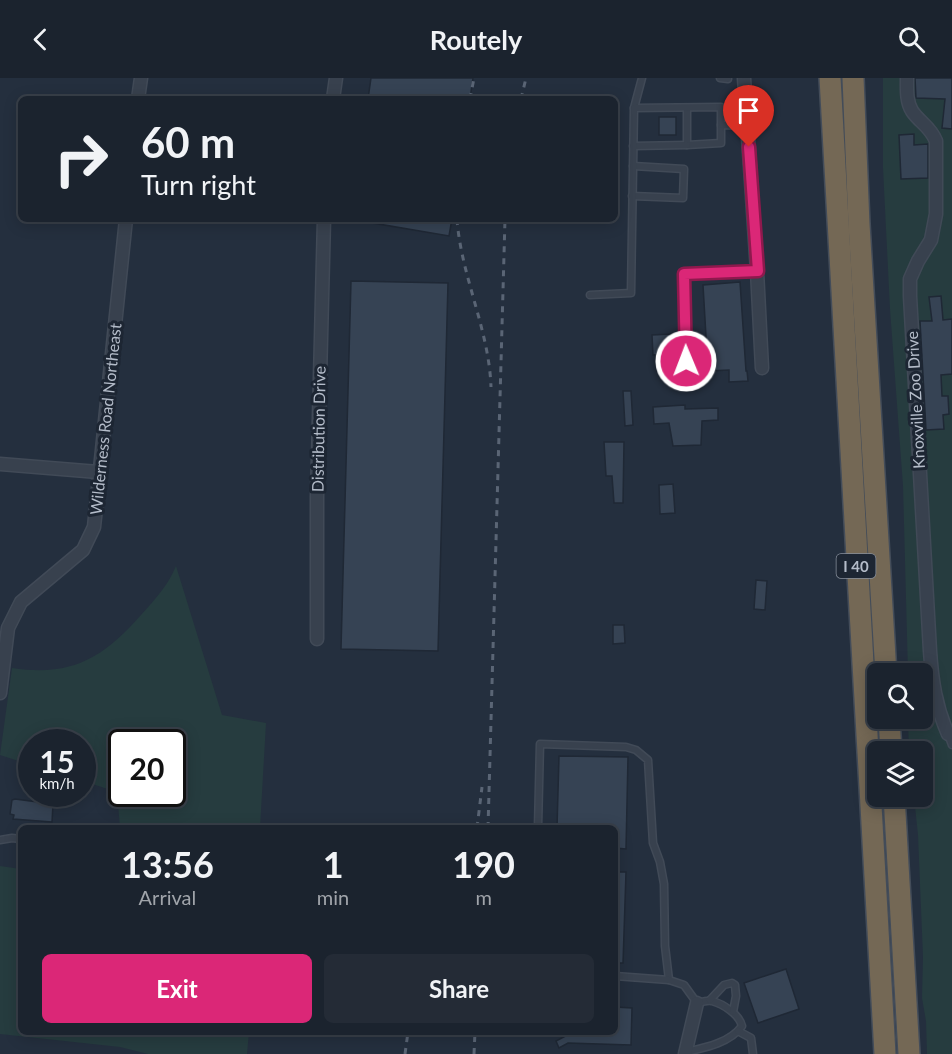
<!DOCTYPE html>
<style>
:root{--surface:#1b232e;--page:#242b36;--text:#f1f3f6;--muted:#a0a4aa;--line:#39404a;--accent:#db2777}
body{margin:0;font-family:Lato,sans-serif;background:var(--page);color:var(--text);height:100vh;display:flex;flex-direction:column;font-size:22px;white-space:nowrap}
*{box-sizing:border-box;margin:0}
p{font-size:20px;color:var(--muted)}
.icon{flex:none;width:33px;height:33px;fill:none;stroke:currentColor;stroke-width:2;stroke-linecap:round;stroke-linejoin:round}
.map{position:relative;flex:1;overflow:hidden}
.panel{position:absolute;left:18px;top:747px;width:600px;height:210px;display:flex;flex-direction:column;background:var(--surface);border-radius:9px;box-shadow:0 3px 15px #0003,0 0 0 2px var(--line)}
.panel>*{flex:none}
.banner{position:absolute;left:18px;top:18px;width:600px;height:126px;border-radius:9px;box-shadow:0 3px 15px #0003,0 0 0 2px var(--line);background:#1b232e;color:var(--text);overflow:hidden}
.controls{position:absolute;left:867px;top:585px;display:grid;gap:12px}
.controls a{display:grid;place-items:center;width:66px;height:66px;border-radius:9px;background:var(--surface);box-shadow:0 3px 15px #0003,0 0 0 2px var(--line);font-size:30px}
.speed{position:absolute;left:18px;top:651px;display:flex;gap:12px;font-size:30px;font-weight:700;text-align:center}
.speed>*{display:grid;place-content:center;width:78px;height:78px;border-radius:50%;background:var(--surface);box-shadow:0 3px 15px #0003,0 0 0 2px var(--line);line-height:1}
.speed small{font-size:15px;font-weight:400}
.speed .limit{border:3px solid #111;border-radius:9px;background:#fff;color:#111}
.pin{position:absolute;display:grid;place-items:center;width:51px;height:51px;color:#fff;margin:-62px -26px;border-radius:50% 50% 50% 0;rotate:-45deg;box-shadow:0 0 6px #0007}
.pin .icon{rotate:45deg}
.me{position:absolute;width:66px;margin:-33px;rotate:359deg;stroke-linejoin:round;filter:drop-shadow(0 0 4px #0008)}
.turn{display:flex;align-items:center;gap:21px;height:126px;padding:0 24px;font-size:27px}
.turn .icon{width:78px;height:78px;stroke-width:2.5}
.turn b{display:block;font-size:42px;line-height:51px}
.eta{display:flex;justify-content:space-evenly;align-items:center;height:102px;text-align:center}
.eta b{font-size:36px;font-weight:700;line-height:42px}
.primary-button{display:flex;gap:12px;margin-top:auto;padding:12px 24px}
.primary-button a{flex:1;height:69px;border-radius:9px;background:var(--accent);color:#fff;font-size:24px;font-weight:700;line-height:69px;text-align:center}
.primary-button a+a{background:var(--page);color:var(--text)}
header{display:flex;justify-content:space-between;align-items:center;height:78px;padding:0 24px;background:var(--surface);font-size:27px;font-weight:700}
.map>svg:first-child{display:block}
</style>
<header><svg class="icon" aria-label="back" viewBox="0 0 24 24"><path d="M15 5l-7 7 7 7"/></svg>Routely<svg class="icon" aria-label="search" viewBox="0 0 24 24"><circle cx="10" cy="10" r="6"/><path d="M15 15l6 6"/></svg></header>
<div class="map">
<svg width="952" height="976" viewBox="0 0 952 976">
<rect width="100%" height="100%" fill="#242f3e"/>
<g fill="#263c3f" fill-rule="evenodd">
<polygon points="883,0 952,0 952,976 927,976 926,943 922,920 923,879 918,757 914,719 922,718 922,674 909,673 908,641 922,640 922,596 908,595 903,408 890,231 883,90"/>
<path d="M176,488l46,149 44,8 -6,105h-140l-3,-36 -34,-11 -1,-39h-50l-1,23 -31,-10 12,-87c60,9 91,-10 129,-53 15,-17 26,-28 35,-49zM122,664h50v52h-50z"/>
<polygon points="0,788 21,791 21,954 249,954 247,976 148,976 120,969 0,956"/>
</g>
<g fill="#364354" stroke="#1f2835" stroke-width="1.5">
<polygon points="371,0 473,0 470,21 368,21"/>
<polygon points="915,0 952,0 952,51 942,50 945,21 916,20"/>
<rect x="659" y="39" width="17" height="18"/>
<polygon points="914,56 914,67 928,66 928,100 901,101 899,57"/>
<polygon points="373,141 452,141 449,158 373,145"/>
<polygon points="351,203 448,205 438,573 341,571"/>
<polygon points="740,204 746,293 747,293 748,303 729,304 729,292 708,293 703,207"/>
<polygon points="941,218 943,242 952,241 952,296 941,297 942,318 948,318 949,336 943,337 944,351 926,352 920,243 932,243 929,219"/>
<polygon points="671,256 672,276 653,277 652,257"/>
<polygon points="623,313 631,313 633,347 625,348"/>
<polygon points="685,327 685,331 718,330 718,342 702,343 701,367 673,368 669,345 654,346 653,329"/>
<polygon points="604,364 624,364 623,425 614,425 612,398 606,398"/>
<polygon points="673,406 675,435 660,436 659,407"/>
<polygon points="756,502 767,503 765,532 754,531"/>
<polygon points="613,547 624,547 625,565 613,566"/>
<polygon points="559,678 628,679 626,771 615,770 615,750 557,750"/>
<polygon points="15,721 53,726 52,744 13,741 14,737 10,736 12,722"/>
<polygon points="615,794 626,794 623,885 615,885"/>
<polygon points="786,891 799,931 758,945 744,905"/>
<polygon points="615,929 632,930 631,967 568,965 559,970 556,963 573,954 615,954"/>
</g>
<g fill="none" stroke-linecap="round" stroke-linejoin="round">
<g stroke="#414a57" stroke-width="9">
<g id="service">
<polyline points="720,0 728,1"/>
<polyline points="634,30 642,0"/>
<polyline points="687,30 687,67 721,65 721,47 747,48"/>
<polyline points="633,68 687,67"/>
<polyline points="632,118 683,120 684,91 633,88"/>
<polyline points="590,217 631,215 634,30 721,29 721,47"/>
<polyline points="686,283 684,196 757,193"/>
<polyline points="948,656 952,667"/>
<polyline points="538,750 540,666 626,669 636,672 648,682 653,765 660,784 664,806 665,868 669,902"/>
<polyline points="0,762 12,760 21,761"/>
<path d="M615,898l54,4 15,5 13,18c4,-1 10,-3 15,-2 11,3 27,13 30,25 -12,17 -38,22 -56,26"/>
<polyline points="710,922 724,907 732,905 735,907 736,918 733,934"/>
<polyline points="738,953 751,960 753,976"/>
</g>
</g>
<g stroke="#414a57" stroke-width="15">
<g id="minor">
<polyline points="744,0 757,193 762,290"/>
<path d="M907,0c0,11 -1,23 5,33 8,12 18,15 24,30v73l-5,26 -13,21 -8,18v17l20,355c2,30 6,56 18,83"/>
<polyline points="138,21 141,0"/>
<polyline points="333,21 336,0"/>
<polyline points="0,386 98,394"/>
<polyline points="317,561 317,419 324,141"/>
<polyline points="0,615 8,550 21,524 83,472 94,449 126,141"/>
<polyline points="685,976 697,925"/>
</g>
</g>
<g stroke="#434c59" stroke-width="24">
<g id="motorway">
<polyline points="830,0 885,976"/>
<polyline points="853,0 859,146 886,596"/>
<polyline points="889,640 891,674"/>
<polyline points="894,718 909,976"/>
</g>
</g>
<use href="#service" stroke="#38414e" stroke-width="6"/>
<use href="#minor" stroke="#38414e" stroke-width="12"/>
<use href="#motorway" stroke="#746855" stroke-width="21"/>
<g stroke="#5a6575" stroke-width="3" stroke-dasharray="6 6" stroke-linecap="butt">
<polyline points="470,21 474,0"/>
<polyline points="521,21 526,0"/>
<path d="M457,141c4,57 32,110 34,168"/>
<polyline points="477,750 482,709"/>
<polyline points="488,750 505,141"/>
<polyline points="405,976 408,954"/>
<polyline points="474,976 475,954"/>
</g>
</g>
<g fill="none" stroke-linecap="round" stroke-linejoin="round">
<g stroke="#8e194d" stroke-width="15">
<polyline id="route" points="686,283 684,196 758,193 749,69"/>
</g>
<use href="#route" stroke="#db2777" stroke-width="10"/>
</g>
<g text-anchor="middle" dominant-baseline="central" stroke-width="6" stroke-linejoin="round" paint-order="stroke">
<rect fill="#1d2633" stroke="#878f9c" stroke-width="1.5" x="836.5" y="476" width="39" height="24" rx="4.5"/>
<g font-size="15" font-weight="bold" fill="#b4bcc9">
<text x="856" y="488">I 40</text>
</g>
<g font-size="16" fill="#b4bcc9" stroke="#1d2633">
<text transform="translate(915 322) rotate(-93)">Knoxville Zoo Drive</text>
<text transform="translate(105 341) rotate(-84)">Wilderness Road Northeast</text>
<text transform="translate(318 351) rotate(-89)">Distribution Drive</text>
</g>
</g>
</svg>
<div class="controls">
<a><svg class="icon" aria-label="search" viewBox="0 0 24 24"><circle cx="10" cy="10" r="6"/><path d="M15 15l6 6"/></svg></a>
<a><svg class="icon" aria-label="layers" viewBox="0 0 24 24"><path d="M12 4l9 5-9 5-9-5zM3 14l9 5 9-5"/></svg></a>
</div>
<div class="speed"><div>15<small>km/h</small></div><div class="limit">20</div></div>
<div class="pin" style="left:749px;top:69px;background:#d93025"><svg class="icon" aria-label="arrive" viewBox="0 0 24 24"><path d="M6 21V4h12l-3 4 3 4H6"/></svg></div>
<svg class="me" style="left:686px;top:283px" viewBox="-20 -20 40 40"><circle r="17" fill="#db2777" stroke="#fff" stroke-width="3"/><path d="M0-11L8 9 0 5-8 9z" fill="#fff"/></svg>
<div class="banner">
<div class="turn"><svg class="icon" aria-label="right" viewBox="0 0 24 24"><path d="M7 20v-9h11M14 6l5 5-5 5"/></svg><div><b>60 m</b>Turn right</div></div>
</div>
<section class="panel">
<div class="eta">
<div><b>13:56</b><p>Arrival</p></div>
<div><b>1</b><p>min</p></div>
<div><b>190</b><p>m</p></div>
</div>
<div class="primary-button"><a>Exit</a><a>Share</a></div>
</section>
</div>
